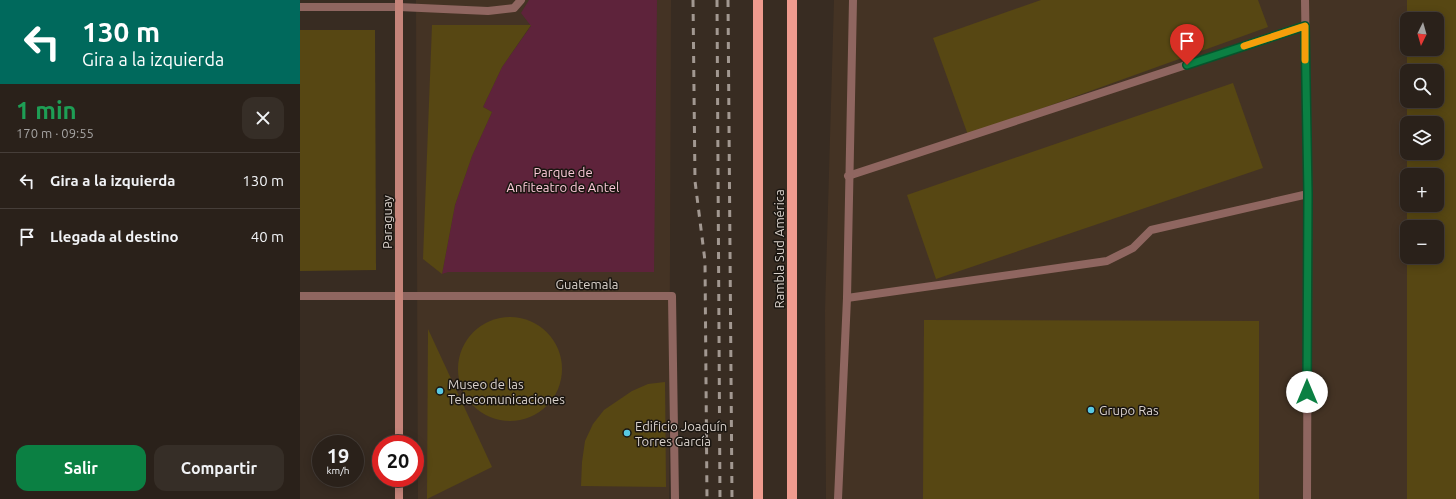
<!DOCTYPE html>
<html lang="es">
<meta charset="utf-8">
<style>
:root{--surface:#2a211a;--page:#362e27;--text:#f1f3f6;--muted:#a5a3a2;--line:#463e39;--accent:#0b8043}
body{margin:0;font-family:Ubuntu,sans-serif;background:var(--page);color:var(--text);height:100vh;display:flex;flex-direction:column;font-size:15px;white-space:nowrap}
*{box-sizing:border-box;margin:0}
p{font-size:13px;color:var(--muted)}
.icon{flex:none;width:22px;height:22px;fill:none;stroke:currentColor;stroke-width:2;stroke-linecap:round;stroke-linejoin:round}
.map{position:relative;flex:1;overflow:hidden}
.side{display:flex;flex-direction:column;background:var(--surface);width:300px}
.side>*{flex:none}
.guide{background:#00695c;color:#fff;overflow:hidden}
.needle{width:26px;rotate:185deg}
.controls{position:absolute;left:1100px;top:12px;display:grid;gap:8px}
.controls a{display:grid;place-items:center;width:44px;height:44px;border-radius:8px;background:var(--surface);box-shadow:0 2px 10px #0003,0 0 0 1px var(--line);font-size:20px}
.speed{position:absolute;left:12px;top:435px;display:flex;gap:8px;font-size:20px;font-weight:700;text-align:center}
.speed>*{display:grid;place-content:center;width:52px;height:52px;border-radius:50%;background:var(--surface);box-shadow:0 2px 10px #0003,0 0 0 1px var(--line);line-height:1}
.speed small{font-size:10px;font-weight:400}
.speed .limit{border:6px solid #d22;background:#fff;color:#111}
.pin{position:absolute;display:grid;place-items:center;width:34px;height:34px;color:#fff;margin:-41px -17px;border-radius:50% 50% 50% 0;rotate:-45deg;box-shadow:0 0 4px #0007}
.pin .icon{rotate:45deg}
.me{position:absolute;width:44px;margin:-22px;rotate:0deg;stroke-linejoin:round;filter:drop-shadow(0 0 3px #0008)}
.turn{display:flex;align-items:center;gap:14px;height:84px;padding:0 16px;font-size:18px}
.turn .icon{width:52px;height:52px;stroke-width:2.5}
.turn b{display:block;font-size:28px;line-height:34px}
.round{display:grid;place-items:center;flex:none;width:42px;height:42px;border-radius:12px;background:var(--page)}
.headline{display:flex;align-items:center;justify-content:space-between;height:68px;padding:0 16px}
h1{font-size:24px;font-weight:700;line-height:30px;color:#1e9e55}
.cta{display:flex;gap:8px;margin-top:auto;padding:8px 16px}
.cta a{flex:1;height:46px;border-radius:12px;background:var(--accent);color:#fff;font-size:16px;font-weight:700;line-height:46px;text-align:center}
.cta a+a{background:var(--page);color:var(--text)}
ul{padding:0;list-style:none}
li{display:flex;align-items:center;gap:12px;height:56px;padding:0 16px;border-top:1px solid var(--line)}
li div{flex:1}
li b{display:block;font-size:15px}
li em{font-style:normal}
main{display:flex;flex:1;min-height:0}
.map>svg:first-child{display:block}
</style>
<main>
<section class="side">
<div class="guide">
<div class="turn"><svg class="icon" aria-label="left" viewBox="0 0 24 24"><path d="M17 20v-9H6M10 6l-5 5 5 5"/></svg><div><b>130 m</b>Gira a la izquierda</div></div>
</div>
<div class="headline"><div><h1>1 min</h1><p>170 m · 09:55</p></div><a class="round"><svg class="icon" aria-label="close" viewBox="0 0 24 24"><path d="M6 6l12 12M18 6L6 18"/></svg></a></div>
<ul>
<li><svg class="icon" aria-label="left" viewBox="0 0 24 24"><path d="M17 20v-9H6M10 6l-5 5 5 5"/></svg><div><b>Gira a la izquierda</b></div><em>130 m</em></li>
<li><svg class="icon" aria-label="arrive" viewBox="0 0 24 24"><path d="M6 21V4h12l-3 4 3 4H6"/></svg><div><b>Llegada al destino</b></div><em>40 m</em></li>
</ul>
<div class="cta"><a>Salir</a><a>Compartir</a></div>
</section>
<div class="map">
<svg width="1156" height="499" viewBox="0 0 1156 499">
<rect width="100%" height="100%" fill="#382c22"/>
<g fill="#443324" fill-rule="evenodd">
<polygon points="116,0 371,0 369,499 118,499"/>
<path d="M534,0h622v499h-630l-1,-188zM1107,19h30v30h-30zM1107,71h30v30h-30zM1107,123h30v30h-30zM1107,175h30v30h-30zM1107,227h30v30h-30z"/>
</g>
<polygon fill="#5e233b" points="229,0 357,0 354,272 148,272 142,274 155,205 172,156 192,112 183,107 202,67 231,26 221,13"/>
<g fill="#574713">
<polygon points="741,0 958,0 968,27 668,135 633,38"/>
<polygon points="1107,0 1156,0 1156,499 1107,499 1107,257 1137,257 1137,227 1107,227 1107,205 1137,205 1137,175 1107,175 1107,153 1137,153 1137,123 1107,123 1107,101 1137,101 1137,71 1107,71 1107,49 1137,49 1137,19 1107,19"/>
<polygon points="132,25 231,25 202,67 183,107 192,112 172,156 155,205 142,274 123,259"/>
<polygon points="0,30 75,30 76,270 0,271"/>
<polygon points="933,83 963,168 636,279 607,195"/>
<circle cx="210" cy="369" r="52"/>
<polygon points="624,320 959,321 959,499 623,499"/>
<polygon points="128,329 192,467 127,499"/>
<polygon points="365,382 366,487 281,486 282,462 285,441 293,424 304,410 332,391 348,384"/>
</g>
<g fill="none" stroke-linecap="round" stroke-linejoin="round">
<g stroke="#8f6660" stroke-width="8">
<polyline points="1005,0 1008,194 1007,499"/>
<polyline points="99,7 188,11 214,8 221,0"/>
<polyline points="548,176 1005,26"/>
<polyline points="547,298 807,261 833,248 851,230 1008,194"/>
<polyline points="538,499 547,298 553,0"/>
</g>
<g stroke="#8f6660" stroke-width="8">
<polyline points="0,7 99,7"/>
<polyline points="0,296 372,296 375,499"/>
</g>
<g stroke="#c5847a" stroke-width="8">
<polyline points="99,444 99,0"/>
<polyline points="99,499 99,478"/>
</g>
<g stroke="#ef9b8f" stroke-width="10">
<polyline points="458,499 458,0"/>
<polyline points="492,499 492,0"/>
</g>
<g stroke="#a29891" stroke-width="3" stroke-dasharray="7 7" stroke-linecap="butt">
<polyline points="393,0 395,181 405,261 407,499"/>
<polyline points="417,0 420,499"/>
<polyline points="428,0 432,499"/>
</g>
</g>
<g fill="none" stroke-linecap="round" stroke-linejoin="round">
<g stroke="#07532c" stroke-width="10">
<polyline id="route" points="887,65 1005,26 1008,194 1007,392"/>
</g>
<use href="#route" stroke="#0b8043" stroke-width="7"/>
<polyline stroke="#f59e0b" stroke-width="7" points="944,46 1005,26 1005,60"/>
</g>
<g fill="#58c9e3" stroke="#1b1611" stroke-width="1.5">
<circle cx="140" cy="391" r="4"/>
<circle cx="791" cy="410" r="4"/>
<circle cx="327" cy="433" r="4"/>
</g>
<g text-anchor="middle" dominant-baseline="central" stroke-width="3" stroke-linejoin="round" paint-order="stroke">
<g font-size="13" fill="#fac8d7" stroke="#1b1611">
<text x="263" y="172">Parque de<tspan x="263" dy="15">Anfiteatro de Antel</tspan></text>
</g>
<g font-size="13" fill="#d9d1cb" stroke="#1b1611">
<text transform="translate(87 222) rotate(-90)">Paraguay</text>
<text transform="translate(479 249) rotate(-90)">Rambla Sud América</text>
<text x="287" y="284">Guatemala</text>
</g>
<g font-size="13" fill="#d9d1cb" stroke="#1b1611" text-anchor="start">
<text x="148" y="384">Museo de las<tspan x="148" dy="15">Telecomunicaciones</tspan></text>
<text x="799" y="410">Grupo Ras</text>
<text x="335" y="426">Edificio Joaquín<tspan x="335" dy="15">Torres García</tspan></text>
</g>
</g>
</svg>
<div class="controls">
<a><svg class="needle" viewBox="-14 -14 28 28"><path d="M0-13l5 13h-10z" fill="#e53935"/><path d="M0 13l5-13h-10z" fill="#a5a3a2"/></svg></a>
<a><svg class="icon" aria-label="search" viewBox="0 0 24 24"><circle cx="10" cy="10" r="6"/><path d="M15 15l6 6"/></svg></a>
<a><svg class="icon" aria-label="layers" viewBox="0 0 24 24"><path d="M12 4l9 5-9 5-9-5zM3 14l9 5 9-5"/></svg></a>
<a>+</a>
<a>−</a>
</div>
<div class="speed"><div>19<small>km/h</small></div><div class="limit">20</div></div>
<div class="pin" style="left:887px;top:65px;background:#d93025"><svg class="icon" aria-label="arrive" viewBox="0 0 24 24"><path d="M6 21V4h12l-3 4 3 4H6"/></svg></div>
<svg class="me" style="left:1007px;top:392px" viewBox="-20 -20 40 40"><circle r="19" fill="#fff"/><path d="M0-13L10 11 0 6-10 11z" fill="#0b8043"/></svg>
</div>
</main>
